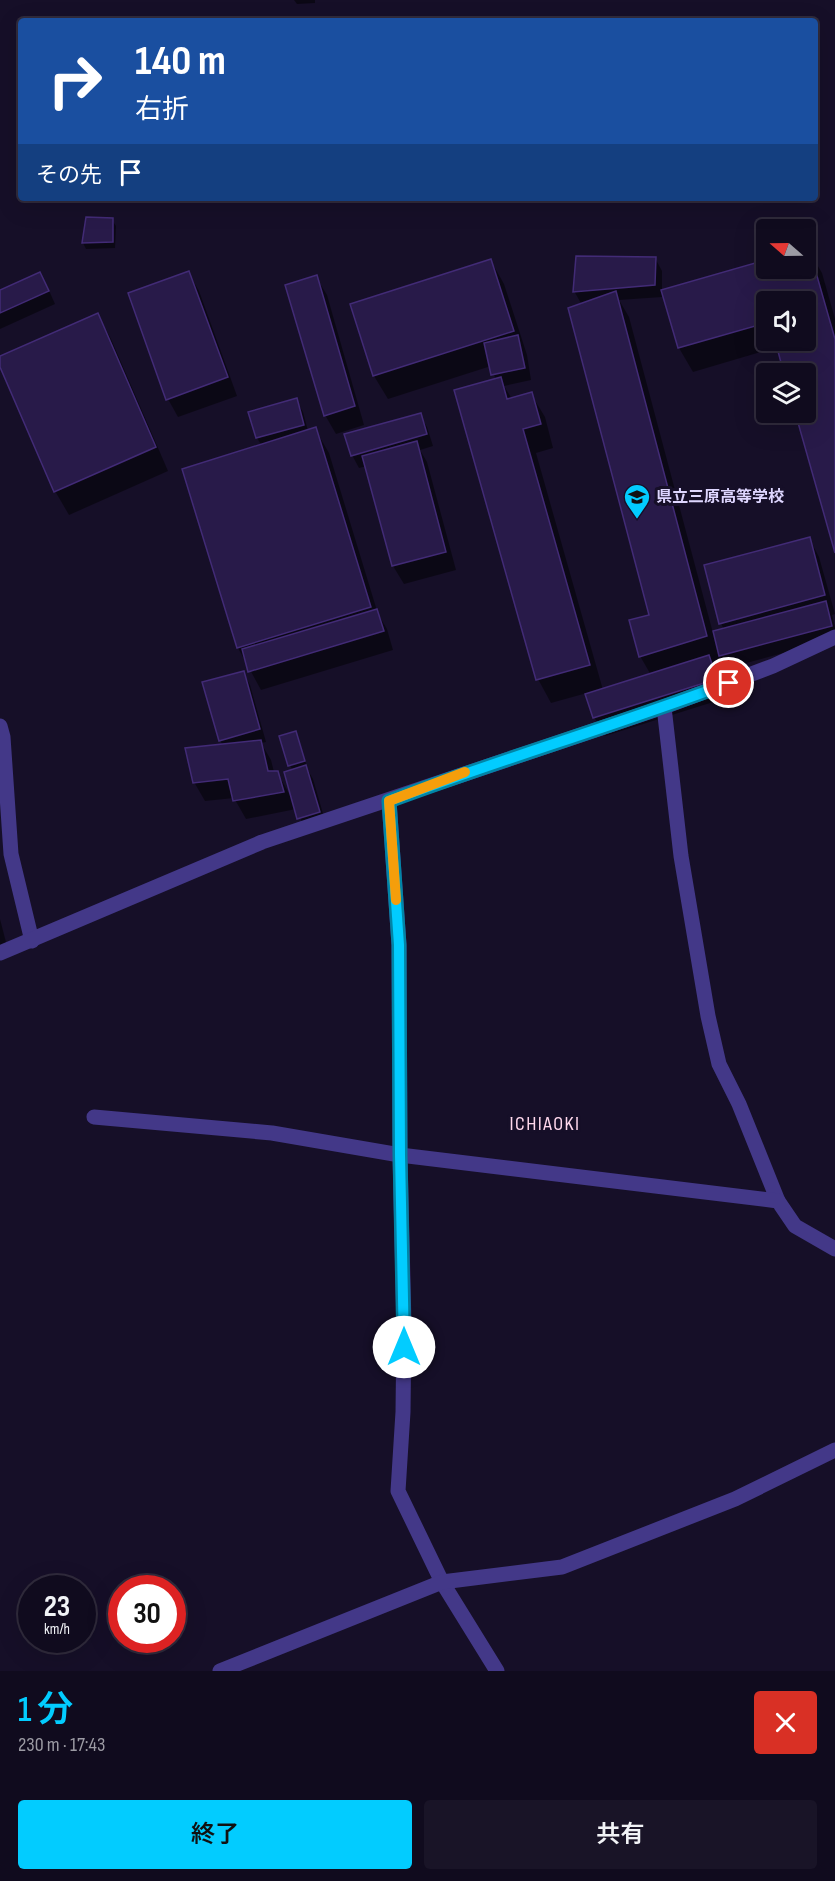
<!DOCTYPE html>
<html lang="ja">
<meta charset="utf-8">
<style>
:root{--surface:#100b1e;--page:#191427;--text:#f1f3f6;--muted:#9c9ba4;--line:#302b3c;--accent:#02ccff}
body{margin:0;font-family:"Sofia Sans Condensed","Noto Sans JP",sans-serif;background:var(--page);color:var(--text);height:100vh;display:flex;flex-direction:column;font-size:22px;white-space:nowrap}
*{box-sizing:border-box;margin:0}
p{font-size:20px;color:var(--muted)}
.icon{flex:none;width:33px;height:33px;fill:none;stroke:currentColor;stroke-width:2;stroke-linecap:round;stroke-linejoin:round}
.map{position:relative;height:1671px;overflow:hidden}
.details{display:flex;flex-direction:column;background:var(--surface);flex:1}
.details>*{flex:none}
.top-card{position:absolute;left:18px;top:18px;width:800px;height:183px;border-radius:6px;box-shadow:0 6px 24px #0002,0 0 0 2px var(--line);background:#1a4fa0;color:#fff;overflow:hidden}
.needle{width:39px;rotate:290deg}
.tools{position:absolute;left:756px;top:219px;display:grid;gap:12px}
.tools a{display:grid;place-items:center;width:60px;height:60px;border-radius:6px;background:var(--surface);box-shadow:0 6px 24px #0002,0 0 0 2px var(--line);font-size:30px}
.speed{position:absolute;left:18px;top:1575px;display:flex;gap:12px;font-size:30px;font-weight:700;text-align:center}
.speed>*{display:grid;place-content:center;width:78px;height:78px;border-radius:50%;background:var(--surface);box-shadow:0 6px 24px #0002,0 0 0 2px var(--line);line-height:1}
.speed small{font-size:15px;font-weight:400}
.speed .limit{border:9px solid #d22;background:#fff;color:#111}
.pin{position:absolute;display:grid;place-items:center;width:51px;height:51px;color:#fff;margin:-26px;border:3px solid #fff;border-radius:50%;box-shadow:0 2px 6px #0007}
.me{position:absolute;width:66px;margin:-33px;rotate:0deg;stroke-linejoin:round;filter:drop-shadow(0 0 4px #0008)}
.turn{display:flex;align-items:center;gap:21px;height:126px;padding:0 18px;font-size:27px}
.turn .icon{width:78px;height:78px;stroke-width:2.5}
.turn b{display:block;font-size:42px;line-height:51px}
.then{display:flex;align-items:center;height:57px;padding:0 18px;background:#0003;gap:12px;font-size:22px}
.round{display:grid;place-items:center;flex:none;width:63px;height:63px;border-radius:6px;background:var(--page)}
.headline{display:flex;align-items:center;justify-content:space-between;height:102px;padding:0 18px}
h1{font-size:36px;font-weight:600;line-height:45px;color:var(--accent)}
.cta{display:flex;gap:12px;margin-top:auto;padding:12px 18px}
.cta a{flex:1;height:69px;border-radius:6px;background:var(--accent);color:#111;font-size:24px;font-weight:600;line-height:69px;text-align:center}
.cta a+a{background:var(--page);color:var(--text)}
.map>svg:first-child{display:block}
</style>
<div class="map">
<svg width="835" height="1671" viewBox="0 0 835 1671">
<rect width="100%" height="100%" fill="#160f28"/>
<g fill="#0007" fill-rule="evenodd">
<polygon points="294,0 315,0 315,3 297,4"/>
<polygon points="87,219 112,220 116,226 115,248 86,249 83,243"/>
<path d="M808,249l14,24 13,46v228l-29,-135v-38l-28,-27 -85,25 -14,-24 -16,-57 103,-30v7h40v-18zM766,302h40v38h-40z"/>
<polygon points="655,258 662,271 662,297 619,300 629,317 713,633 724,630 721,623 809,538 819,557 835,614 832,615 835,627 835,639 728,668 722,659 712,662 719,675 726,698 605,736 594,717 587,693 551,703 538,679 496,380 491,366 388,399 374,376 491,261 504,284 527,355 531,380 504,386 512,399 531,394 545,417 553,448 536,453 603,690 651,675 640,656 651,616 582,305 574,291"/>
<polygon points="188,272 199,291 237,396 178,417 168,399"/>
<polygon points="316,277 327,295 364,425 336,434 325,415"/>
<polygon points="47,286 55,304 0,329 0,292"/>
<polygon points="98,315 111,339 168,471 69,515 55,491 0,364 0,357"/>
<polygon points="296,400 303,412 308,431 315,429 329,453 378,614 387,629 393,650 261,690 238,648 184,470 262,446 257,438 250,413"/>
<polygon points="420,415 427,427 433,446 420,450 427,462 456,570 404,584 393,566 367,466 359,468 352,455"/>
<polygon points="243,672 250,685 266,742 261,743 271,760 274,772 277,772 291,797 293,771 290,765 298,738 307,767 306,767 313,779 326,824 306,830 296,809 246,819 234,798 205,801 194,782 223,746 220,740"/>
<polygon points="0,919 8,950 0,952"/>
</g>
<g fill="#281a49" stroke="#422b76" stroke-width="1.5">
<polygon points="86,217 113,218 113,242 82,243"/>
<polygon points="809,248 835,339 835,553 795,412 806,412 806,374 784,374 775,340 806,340 806,302 766,302 766,323 678,348 661,290 766,260 766,268 806,268 806,249"/>
<polygon points="576,256 656,257 655,285 573,292"/>
<polygon points="491,259 514,331 373,376 350,304"/>
<polygon points="189,271 228,377 166,400 128,293"/>
<polygon points="40,272 49,291 0,313 0,290"/>
<polygon points="317,275 355,406 324,416 285,285"/>
<polygon points="616,291 707,636 639,657 629,620 649,615 568,308"/>
<polygon points="98,313 156,447 54,492 0,367 0,356"/>
<polygon points="518,335 525,368 491,375 484,343"/>
<polygon points="501,377 507,399 532,392 541,424 523,429 590,665 536,680 454,390"/>
<polygon points="297,398 304,425 256,438 248,412"/>
<polygon points="421,413 427,434 351,456 344,434"/>
<polygon points="316,427 371,607 237,648 182,469"/>
<polygon points="417,441 446,552 392,566 362,456"/>
<polygon points="810,537 825,595 719,624 704,565"/>
<polygon points="826,601 832,626 719,656 713,631"/>
<polygon points="377,609 384,631 248,672 242,649"/>
<polygon points="709,655 717,679 593,718 585,694"/>
<polygon points="244,671 260,729 219,741 202,682"/>
<polygon points="296,731 305,761 288,766 279,736"/>
<polygon points="261,740 268,771 278,771 284,792 233,801 228,779 193,783 185,748"/>
<polygon points="306,765 320,812 297,819 284,772"/>
</g>
<g fill="none" stroke-linecap="round" stroke-linejoin="round">
<g stroke="#433888" stroke-width="15">
<polyline points="664,707 681,856 708,1016 719,1064 739,1104 778,1201"/>
<polyline points="0,726 3,737 11,854 32,941"/>
<polyline points="389,801 399,945 400,1155 404,1325 403,1412 398,1491 442,1582 497,1671"/>
<polyline points="0,953 262,842 664,707 773,666 835,637"/>
<polyline points="94,1117 272,1133 400,1155 778,1201 795,1226 835,1249"/>
<polyline points="220,1671 442,1582 562,1567 735,1499 835,1450"/>
</g>
</g>
<g fill="none" stroke-linecap="round" stroke-linejoin="round">
<g stroke="#0185a6" stroke-width="15">
<path id="route" d="M404,1347l-4,-192 -1,-210 -10,-144c113,-42 228,-76 340,-118"/>
</g>
<use href="#route" stroke="#02ccff" stroke-width="10"/>
<polyline stroke="#f59e0b" stroke-width="10" points="396,900 389,801 465,772"/>
</g>
<defs>
<g id="school-pin" transform="scale(1.35)"><path d="M0 17L-7.5 6A9.5 9.5 0 1 1 7.5 6Z" fill="#02ccff" stroke="#160f28"/><path d="M0-5L7-2L0 1L-7-2ZM-4 1L0 2.5L4 1V4Q0 6-4 4Z" fill="#111"/></g>
</defs>
<g fill-rule="evenodd">
<use href="#school-pin" x="637" y="497"/>
</g>
<g text-anchor="middle" dominant-baseline="central" stroke-width="6" stroke-linejoin="round" paint-order="stroke">
<g font-size="16" font-weight="bold" fill="#ded6ff" stroke="#160f28" text-anchor="start">
<text x="656" y="497">県立三原高等学校</text>
</g>
<g font-size="20" letter-spacing="1.5" fill="#ffd8ed" stroke="#160f28">
<text x="545" y="1124">ICHIAOKI</text>
</g>
</g>
</svg>
<div class="tools">
<a><svg class="needle" viewBox="-14 -14 28 28"><path d="M0-13l5 13h-10z" fill="#e53935"/><path d="M0 13l5-13h-10z" fill="#9c9ba4"/></svg></a>
<a><svg class="icon" aria-label="sound" viewBox="0 0 24 24"><path d="M4 9h4l5-4v14l-5-4H4zM17 9q2 3 0 6"/></svg></a>
<a><svg class="icon" aria-label="layers" viewBox="0 0 24 24"><path d="M12 4l9 5-9 5-9-5zM3 14l9 5 9-5"/></svg></a>
</div>
<div class="speed"><div>23<small>km/h</small></div><div class="limit">30</div></div>
<div class="pin" style="left:729px;top:683px;background:#d93025"><svg class="icon" aria-label="arrive" viewBox="0 0 24 24"><path d="M6 21V4h12l-3 4 3 4H6"/></svg></div>
<svg class="me" style="left:404px;top:1347px" viewBox="-20 -20 40 40"><circle r="19" fill="#fff"/><path d="M0-13L10 11 0 6-10 11z" fill="#02ccff"/></svg>
<div class="top-card">
<div class="turn"><svg class="icon" aria-label="right" viewBox="0 0 24 24"><path d="M7 20v-9h11M14 6l5 5-5 5"/></svg><div><b>140 m</b>右折</div></div>
<div class="then">その先<svg class="icon" aria-label="arrive" viewBox="0 0 24 24"><path d="M6 21V4h12l-3 4 3 4H6"/></svg></div>
</div>
</div>
<section class="details">
<div class="headline"><div><h1>1 分</h1><p>230 m · 17:43</p></div><a class="round" style="background:#d93025;color:#fff"><svg class="icon" aria-label="close" viewBox="0 0 24 24"><path d="M6 6l12 12M18 6L6 18"/></svg></a></div>
<div class="cta"><a>終了</a><a>共有</a></div>
</section>
